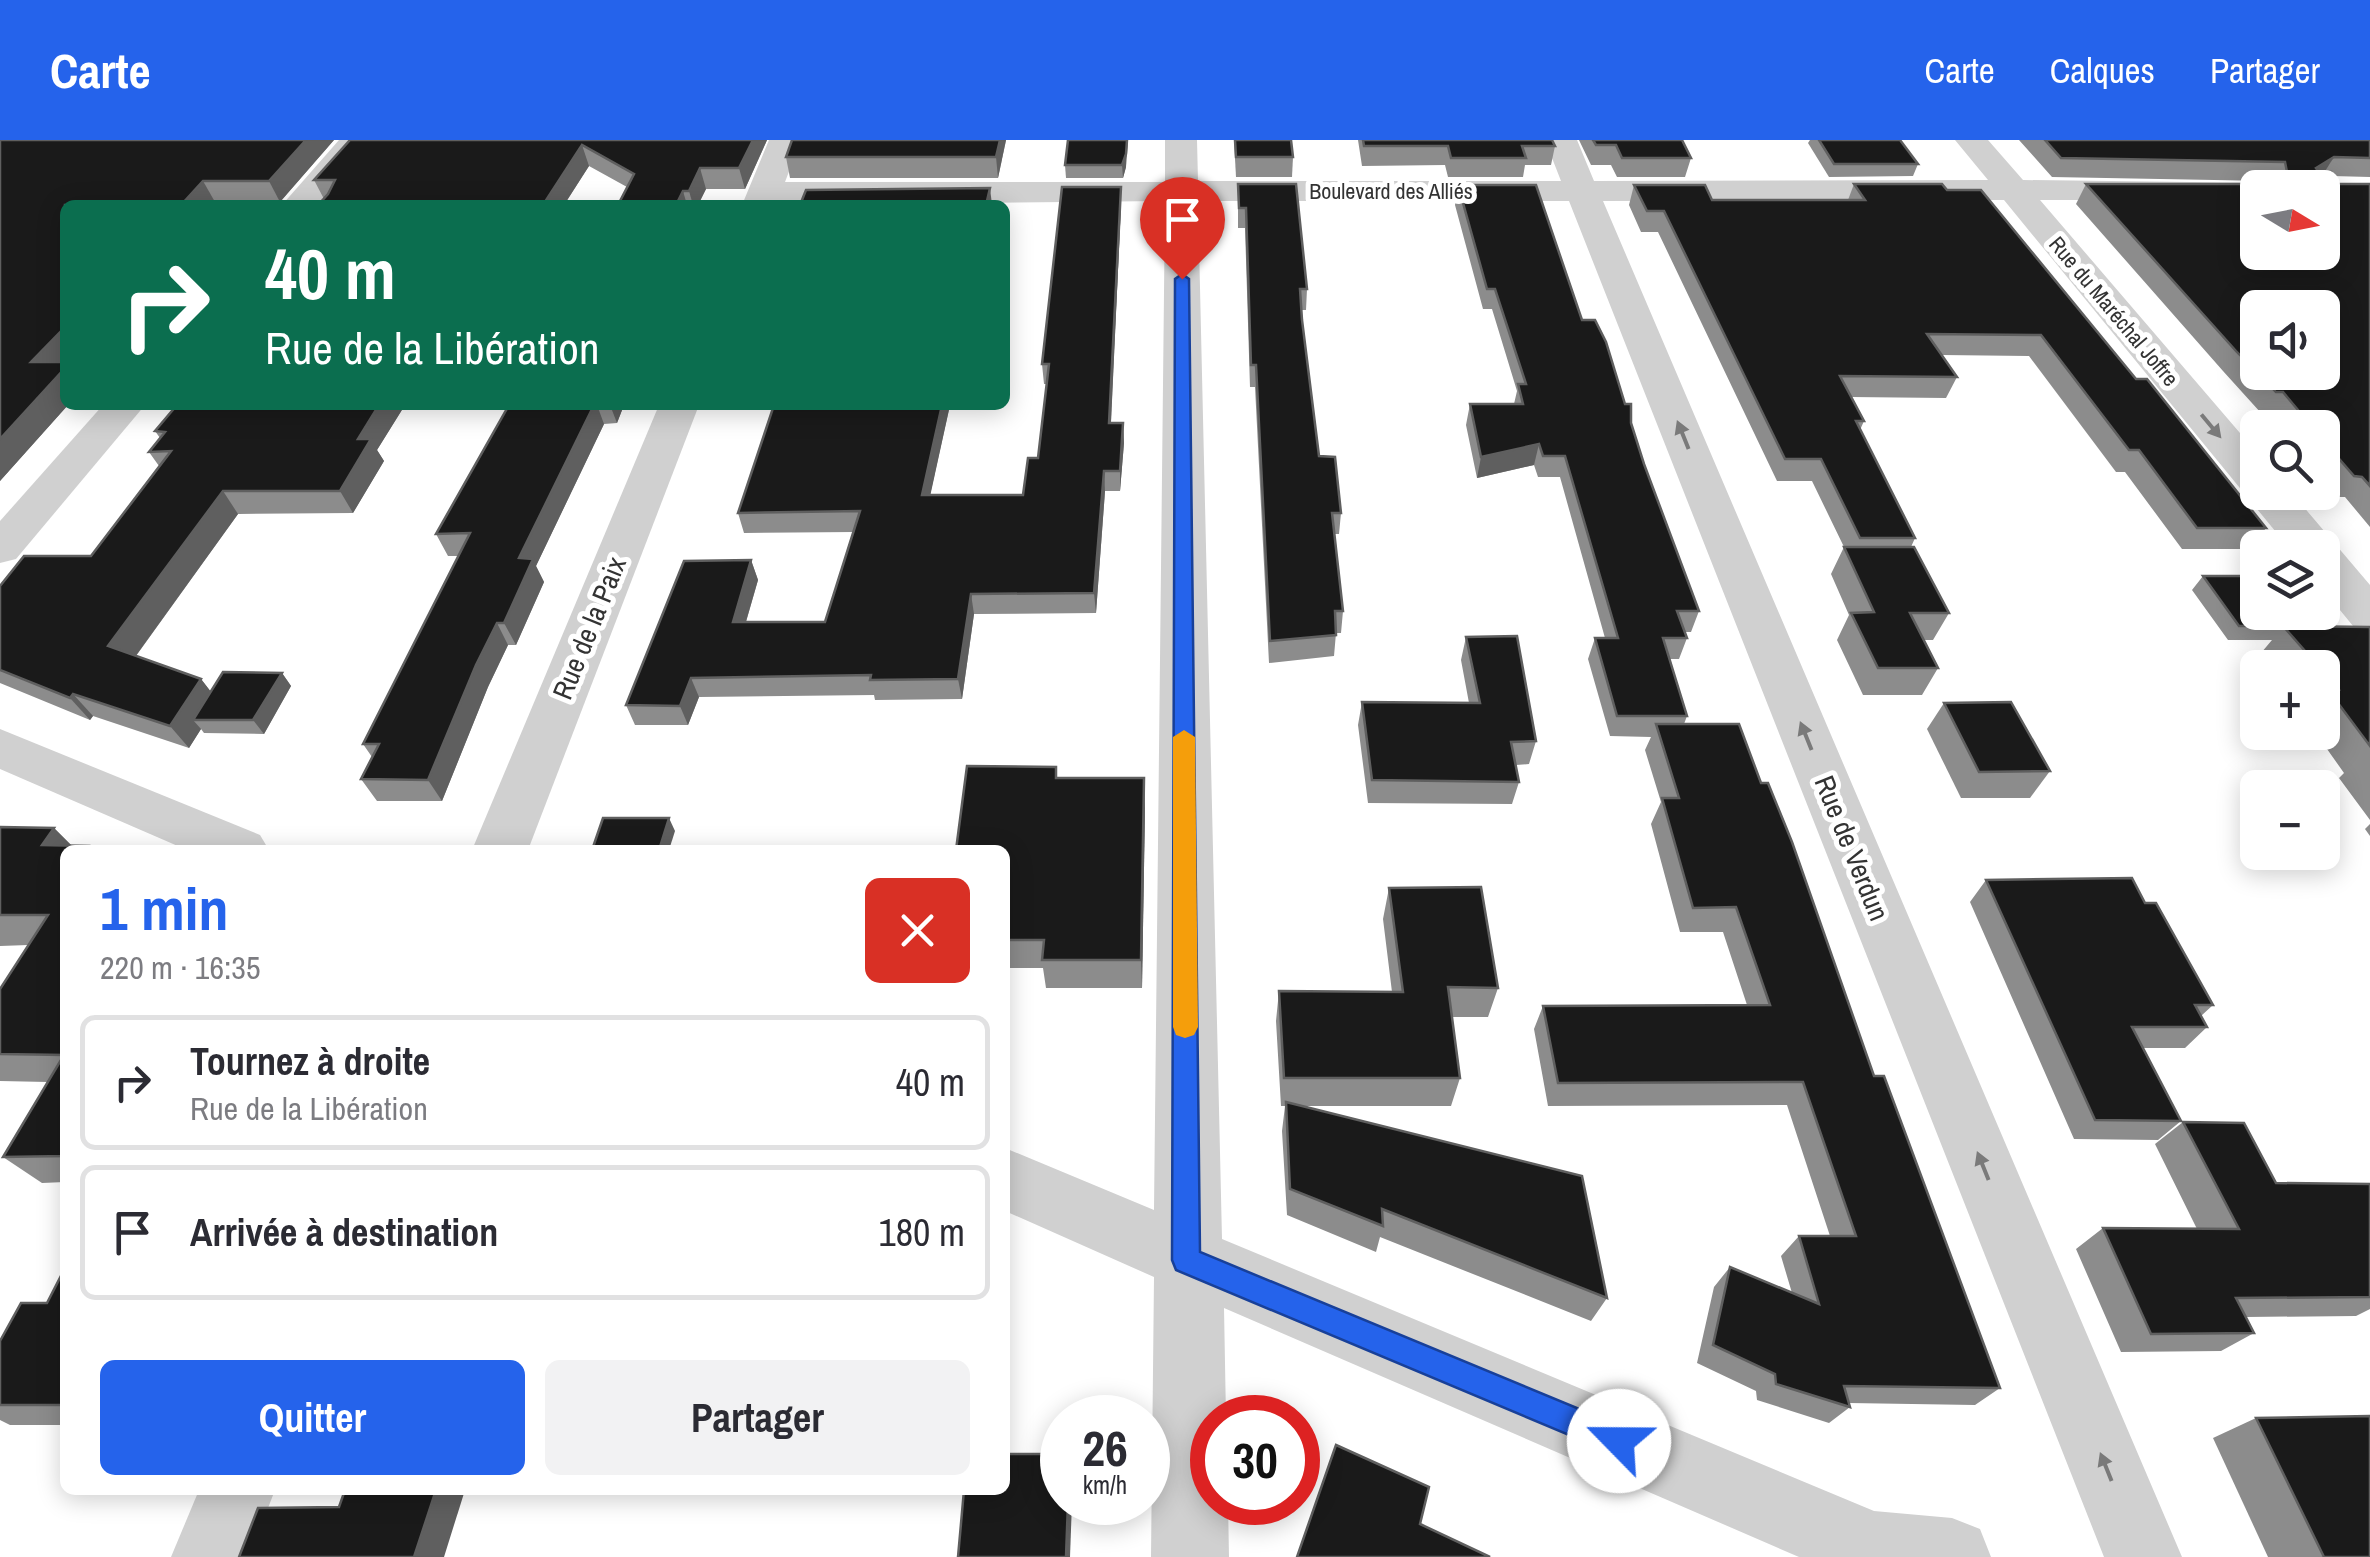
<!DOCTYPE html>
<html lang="fr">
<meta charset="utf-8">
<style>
:root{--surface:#fff;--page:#f2f2f3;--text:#2b2b33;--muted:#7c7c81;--line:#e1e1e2;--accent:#2563eb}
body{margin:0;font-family:"Archivo Narrow",sans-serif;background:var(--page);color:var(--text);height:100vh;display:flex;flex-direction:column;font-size:38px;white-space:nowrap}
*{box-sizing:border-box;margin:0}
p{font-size:32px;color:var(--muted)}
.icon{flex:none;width:55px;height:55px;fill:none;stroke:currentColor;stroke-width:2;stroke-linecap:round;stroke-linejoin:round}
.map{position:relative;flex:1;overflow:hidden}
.panel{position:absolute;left:60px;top:705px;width:950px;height:650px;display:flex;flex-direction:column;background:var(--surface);border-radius:15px;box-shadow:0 5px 25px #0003}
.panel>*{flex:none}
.hud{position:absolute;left:60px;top:60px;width:950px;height:210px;border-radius:15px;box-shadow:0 5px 25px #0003;background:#0b6e4f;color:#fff;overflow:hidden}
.needle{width:65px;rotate:100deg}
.tools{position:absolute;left:2240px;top:30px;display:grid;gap:20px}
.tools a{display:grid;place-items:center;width:100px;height:100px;border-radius:15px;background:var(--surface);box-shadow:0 5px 25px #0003;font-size:50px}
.speed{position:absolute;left:1040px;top:1255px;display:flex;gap:20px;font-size:50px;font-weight:700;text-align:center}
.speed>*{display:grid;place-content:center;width:130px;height:130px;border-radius:50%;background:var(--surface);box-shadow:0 5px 25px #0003;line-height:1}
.speed small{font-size:25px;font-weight:400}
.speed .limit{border:15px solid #d22;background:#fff;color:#111}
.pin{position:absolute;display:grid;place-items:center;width:85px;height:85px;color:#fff;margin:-102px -42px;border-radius:50% 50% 50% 0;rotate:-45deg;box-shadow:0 0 10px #0007}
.pin .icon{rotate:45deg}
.me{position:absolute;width:110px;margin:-55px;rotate:293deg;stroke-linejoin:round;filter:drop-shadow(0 0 8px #0008)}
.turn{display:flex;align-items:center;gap:35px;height:210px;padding:0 40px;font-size:45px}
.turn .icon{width:130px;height:130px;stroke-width:2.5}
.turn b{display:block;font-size:70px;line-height:85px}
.round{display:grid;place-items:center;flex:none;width:105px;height:105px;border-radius:15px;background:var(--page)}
.headline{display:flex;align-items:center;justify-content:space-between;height:170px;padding:0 40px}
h1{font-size:60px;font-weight:800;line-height:75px;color:var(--accent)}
.cta{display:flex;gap:20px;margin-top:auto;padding:20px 40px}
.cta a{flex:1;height:115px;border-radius:15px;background:var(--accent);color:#fff;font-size:40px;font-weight:800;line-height:115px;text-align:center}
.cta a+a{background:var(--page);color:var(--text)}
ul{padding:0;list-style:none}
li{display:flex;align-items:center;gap:30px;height:135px;margin:0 20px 15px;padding:0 20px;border:5px solid var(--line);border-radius:15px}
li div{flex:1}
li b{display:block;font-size:38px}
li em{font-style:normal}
header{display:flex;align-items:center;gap:60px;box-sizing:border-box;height:140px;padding:0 50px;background:var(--accent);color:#fff}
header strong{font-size:48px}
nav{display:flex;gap:55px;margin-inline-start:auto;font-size:35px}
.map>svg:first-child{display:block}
</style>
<header>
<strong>Carte</strong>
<nav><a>Carte</a><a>Calques</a><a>Partager</a></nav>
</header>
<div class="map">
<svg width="2370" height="1417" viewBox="0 0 2370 1417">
<rect width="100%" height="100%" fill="#fff"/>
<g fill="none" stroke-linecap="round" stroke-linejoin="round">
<g fill="#d0d0d0" fill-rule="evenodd">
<polygon points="339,0 372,0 317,65 282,65"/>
<polygon points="769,0 801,0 785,42 1165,42 1165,0 1197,0 1198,41 1561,41 1545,0 1577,0 1594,41 1988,40 1955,0 1988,0 2023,40 2270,43 2273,48 2258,48 2258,60 2040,60 2258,314 2258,352 2291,352 2370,445 2370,491 2353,486 2322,448 2322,408 2289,408 2004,60 1603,61 2182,1417 2104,1417 1569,61 1198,61 1222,1099 1874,1371 1952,1378 1980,1389 1991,1417 1799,1417 1224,1168 1226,1278 1212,1278 1212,1362 1228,1362 1229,1417 1151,1417 1154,1137 1005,1071 1005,1008 1154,1070 1165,61 742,65"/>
<polygon points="103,265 145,265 16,419 0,423 0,381"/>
<polygon points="659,265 699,265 528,710 472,710"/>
<polygon points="0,589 260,695 269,710 187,710 0,629"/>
<polygon points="199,1350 275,1350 249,1417 171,1417"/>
</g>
</g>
<g fill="#8c8c8c">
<polygon points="0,0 334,0 280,62 65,65 68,265 0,341"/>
<polygon points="350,0 767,0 745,49 706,49 698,65 618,65 627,47 589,26 564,65 318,65 324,59 314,40"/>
<polygon points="1006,0 998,38 790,38 786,17"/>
<polygon points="1068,0 1126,27 1123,38 1066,38 1065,25"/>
<polygon points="1234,0 1291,0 1293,17 1292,37 1236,37"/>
<polygon points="1358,0 1552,0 1555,6 1551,25 1525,25 1523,37 1448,37 1445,25 1362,26"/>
<polygon points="1579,0 1682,0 1691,18 1685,37 1617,37 1611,25 1591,25"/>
<polygon points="1810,0 1900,0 1918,24 1913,36 1829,37 1808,3"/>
<polygon points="2019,0 2370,0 2370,37 2332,36 2335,44 2370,44 2370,387 2345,357 2337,357 2322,339 2322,288 2281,288 2268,273 2261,273 2223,231 2076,64 2086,44 2266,44 2268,41 2052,37"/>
<polygon points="1238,44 1307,149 1306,170 1301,170 1319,316 1341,373 1339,394 1335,394 1343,471 1341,493 1336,493 1334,516 1269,523 1255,247 1250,247 1245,88 1238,88"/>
<polygon points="1854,44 1947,50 2136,239 2266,388 2250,409 2182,409 2125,332 2116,332 2029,216 1942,215 1957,237 1946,258 1851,257 1864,281 1860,290 1915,398 1911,407 1949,473 1933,500 1924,500 1938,528 1922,555 1863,555 1837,500 1849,475 1831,434 1844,407 1812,341 1777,341 1658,92 1641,92 1629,65 1634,45 1712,60 1848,60"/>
<polygon points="1458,45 1582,180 1631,283 1644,324 1699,471 1691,492 1685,492 1687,498 1679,519 1670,519 1687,576 1684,584 1874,936 2000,1248 1975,1265 1849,1263 1850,1267 1829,1283 1757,1260 1756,1251 1697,1223 1714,1147 1730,1127 1792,1153 1781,1116 1799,1096 1830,1096 1787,965 1548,966 1534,889 1543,866 1747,865 1723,792 1680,792 1651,684 1661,662 1645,610 1651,597 1610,596 1588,519 1595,498 1605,498 1560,337 1538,337 1534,325 1477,338 1466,285 1470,264 1514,264 1517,251 1492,169 1483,169 1455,65"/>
<polygon points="1121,47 1121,65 1111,283 1123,283 1124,303 1120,351 1105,351 1096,473 974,474 962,559 875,560 874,555 699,557 688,585 635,585 626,565 751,420 758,440 746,482 825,482 854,392 744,393 738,373 774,265 950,265 930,355 1023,355 1038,318 1047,244 1044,244 1042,224"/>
<polygon points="177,265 405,265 377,310 384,321 353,373 238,374 136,516 201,539 211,552 282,533 291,546 264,594 204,593 201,589 189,608 93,576 90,580 0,543 0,446 91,416 159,326 149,312 160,298 155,291"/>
<polygon points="509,265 624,265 617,283 604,284 536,426 544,442 516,505 508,505 488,547 442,661 377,661 361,639 372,617 363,604 459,416 448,416 436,394"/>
<polygon points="2203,436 2307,486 2370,487 2370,680 2339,638 2344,633 2315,592 2322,592 2322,528 2273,528 2261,513 2272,500 2228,500 2192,450"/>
<polygon points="1466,497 1536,601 1529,624 1516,625 1519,642 1512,664 1368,663 1358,585 1362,562 1469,563 1461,520"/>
<polygon points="1944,563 2050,631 2030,658 1961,658 1927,589"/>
<polygon points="1056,627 1057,638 1145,668 1142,848 1046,848 1043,828 1005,828 1005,710"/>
<polygon points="2370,684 2370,696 2365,689"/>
<polygon points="0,687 54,688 71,705 65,710 65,1042 42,1043 3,1017 48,942 0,941 0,849 28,805 0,806"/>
<polygon points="1986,740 2145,763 2213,865 2201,876 2207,887 2185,908 2143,908 2181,981 2158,1000 2074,999 1970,762"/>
<polygon points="1389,748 1498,848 1488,877 1452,877 1460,938 1451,966 1301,966 1607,1158 1591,1181 1380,1097 1376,1112 1287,1075 1282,991 1285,966 1281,966 1276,881 1279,851 1392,852 1383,779"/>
<polygon points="2183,982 2276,1043 2370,1044 2370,1169 2356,1176 2246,1177 2254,1193 2221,1211 2121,1212 2076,1109 2103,1088 2197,1089 2155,1004"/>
<polygon points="65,1128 65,1285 10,1285 0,1280 0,1201 47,1163"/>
<polygon points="2256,1278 2370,1417 2268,1417 2213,1298"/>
</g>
<g fill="#5f5f5f">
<polygon points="306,0 334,0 280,62 269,41"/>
<polygon points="753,0 767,0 745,49 739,28"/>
<polygon points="1000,0 1006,0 998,38 996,17"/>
<polygon points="1127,0 1128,0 1126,27 1123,38 1122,25"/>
<polygon points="582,5 589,26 564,65 543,65"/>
<polygon points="2334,17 2322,36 2316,28"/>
<polygon points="700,28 706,49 698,65 693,65 689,51"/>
<polygon points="203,41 215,62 213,65 181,65"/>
<polygon points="1121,47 1121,65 1110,302 1109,283"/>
<polygon points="990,48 992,65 986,65"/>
<polygon points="683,51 687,65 676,65"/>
<polygon points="65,187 65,225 31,222"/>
<polygon points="65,228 65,265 68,265 0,341 0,299"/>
<polygon points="379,265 405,265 377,310 384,321 353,373 340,351 358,299"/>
<polygon points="594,265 597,265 604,284 536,426 544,442 516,505 504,483 519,418"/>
<polygon points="610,265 624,265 617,283"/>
<polygon points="942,265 950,265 926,375 922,355"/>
<polygon points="1123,283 1124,303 1120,351 1120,331"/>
<polygon points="1539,304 1534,325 1477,338 1481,317"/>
<polygon points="1104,331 1105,351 1096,473 1094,453"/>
<polygon points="223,351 238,374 127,528 108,506"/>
<polygon points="751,420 758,440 740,502 733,482"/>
<polygon points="971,454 974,474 962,559 958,539"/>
<polygon points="497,483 508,505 488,547 442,661 428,640 476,525"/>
<polygon points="282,533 291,546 264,594 253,580"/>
<polygon points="691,538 699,557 688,585 680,566"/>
<polygon points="201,539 218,561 193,580 201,589 189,608 170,586"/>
<polygon points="73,554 93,576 90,580 70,558"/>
<polygon points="1144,638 1145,668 1142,848 1141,820"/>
<polygon points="669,678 675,691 669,710 659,710"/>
<polygon points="54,688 76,710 42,705"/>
<polygon points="436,1350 465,1350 444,1417 414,1417"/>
<polygon points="1068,1362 1072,1362 1070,1417 1066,1417"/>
</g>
<g fill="#1a1a1a" stroke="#5f5f5f" stroke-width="2.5" fill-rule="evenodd">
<polygon points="0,0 306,0 269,41 203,41 181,65 65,65 65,187 31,222 65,222 65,228 0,299"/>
<polygon points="350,0 753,0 739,28 700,28 689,51 683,51 676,65 618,65 634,34 582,5 543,65 318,65 328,54 335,40 314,40"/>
<polygon points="792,0 1000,0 996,17 786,17"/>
<polygon points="1068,0 1127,0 1126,14 1122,25 1065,25"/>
<polygon points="1235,0 1291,0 1293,17 1236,17"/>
<polygon points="1363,0 1552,0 1555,6 1522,6 1526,18 1451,18 1448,6 1364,6"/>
<polygon points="1593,0 1682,0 1691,18 1622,18 1616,5 1596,5"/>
<polygon points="1819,0 1900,0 1918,24 1834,24"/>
<path d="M2045,0h325v18l-36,-1 -18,11 3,4h12l4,12h35v302l-8,-9 -8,-1 -32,-37v-11h-9l-30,-36h-7l-40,-41 -150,-167h184l4,-12h13l-2,-10 -224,-4zM2258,48h64v64h-64zM2258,168h64v64h-64z"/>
<polygon points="1238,44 1296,44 1307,149 1300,149 1302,180 1319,316 1335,317 1341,373 1332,373 1343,471 1335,471 1336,495 1270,501 1256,225 1251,225 1246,68 1239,68"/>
<polygon points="1854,44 1942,44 1947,50 1981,50 2136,239 2147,239 2266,388 2197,388 2139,310 2129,310 2041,195 1927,194 1957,237 1840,236 1864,281 1856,281 1915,398 1860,398 1821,319 1785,319 1664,71 1647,71 1634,45 1705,45 1712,60 1865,60"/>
<polygon points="1458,45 1536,45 1582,180 1595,180 1606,202 1625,264 1631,264 1631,283 1644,324 1699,471 1677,471 1687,498 1663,498 1687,576 1617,576 1595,498 1618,498 1565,316 1543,316 1539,304 1481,317 1470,264 1523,264 1518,244 1526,244 1495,149 1487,149"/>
<polygon points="1062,47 1121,47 1109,283 1123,283 1120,331 1104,331 1094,453 971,454 958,539 870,540 871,535 691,538 680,566 626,565 684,421 751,420 733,482 825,482 860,371 738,373 774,265 942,265 922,355 1023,355 1028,318 1038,318 1049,224 1042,224"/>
<polygon points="990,48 986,65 800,65 806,50"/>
<polygon points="177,265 379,265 358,299 371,299 340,351 223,351 108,506 201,539 170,586 73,554 70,558 0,530 0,446 24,416 91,416 171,311 149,312 165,292 155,291"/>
<polygon points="509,265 594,265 519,418 533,419 504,483 497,483 476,525 428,640 361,639 379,604 363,604 470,393 436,394"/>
<polygon points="1844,407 1914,407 1949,473 1910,473 1938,528 1878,528 1851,473 1874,472"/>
<polygon points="2203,436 2258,436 2258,472 2296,472 2307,486 2239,486"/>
<polygon points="2283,486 2370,487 2370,606 2332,555 2339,550 2322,531 2322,528 2320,528"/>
<polygon points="1517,496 1536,601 1511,602 1519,642 1372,640 1362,562 1480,563 1466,497"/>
<polygon points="223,532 282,533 253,580 193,580"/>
<polygon points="2011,562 2050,631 1979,632 1944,563"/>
<polygon points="1656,584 1739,584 1761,643 1768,643 1792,702 1874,936 1884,936 2000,1248 1844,1246 1850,1267 1776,1244 1775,1234 1713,1205 1730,1127 1819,1164 1799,1096 1856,1096 1803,942 1558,943 1543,866 1770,865 1736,767 1693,768 1662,658 1679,658"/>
<polygon points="967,626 1056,627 1056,638 1144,638 1141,820 1042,820 1044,800 1005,800 1005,710 956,710"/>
<polygon points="603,678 669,678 659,710 592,710"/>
<polygon points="0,687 54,688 42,705 90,706 101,710 65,710 65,1016 3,1017 64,915 0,914 0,849 48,775 0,775"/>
<polygon points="2132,738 2145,763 2156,763 2213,865 2195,865 2207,887 2132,887 2181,981 2095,980 1986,740"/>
<polygon points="1481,747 1498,848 1448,847 1460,938 1284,938 1279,851 1403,852 1389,748"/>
<polygon points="1286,962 1582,1036 1607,1158 1382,1069 1383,1086 1290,1049"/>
<polygon points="2183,982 2244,983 2276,1043 2370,1044 2370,1157 2236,1158 2254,1193 2151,1194 2103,1088 2239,1089"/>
<polygon points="65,1128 65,1265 0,1265 0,1201 21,1163 47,1163"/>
<polygon points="2370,1276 2370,1417 2324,1417 2256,1278"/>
<polygon points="1336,1305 1429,1347 1420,1384 1490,1417 1297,1417"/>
<polygon points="1005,1314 1062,1314 1062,1362 1068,1362 1066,1417 958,1417 964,1350 1005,1350"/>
<polygon points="345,1350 436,1350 414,1417 239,1417 258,1368 339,1367"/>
</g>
<defs><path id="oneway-solid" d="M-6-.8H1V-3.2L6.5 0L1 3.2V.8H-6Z" transform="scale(2.5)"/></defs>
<g fill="#7a7a7a">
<use href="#oneway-solid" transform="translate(2211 286) rotate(50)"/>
<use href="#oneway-solid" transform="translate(1683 295) rotate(-112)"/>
<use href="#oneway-solid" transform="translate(1806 596) rotate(-112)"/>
<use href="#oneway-solid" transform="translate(1983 1026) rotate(-112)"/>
<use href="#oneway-solid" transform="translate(2106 1327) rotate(-112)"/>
</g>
<polygon fill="#2563eb" stroke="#184099" stroke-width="2.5" points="1182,134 1189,139 1200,1112 1630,1290 1634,1301 1630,1312 1619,1316 1176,1130 1172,1120 1175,139"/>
<polygon fill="#f59e0b" points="1184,590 1195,597 1198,887 1194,895 1185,898 1176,895 1173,887 1173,597"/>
<g text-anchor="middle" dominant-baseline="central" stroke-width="10" stroke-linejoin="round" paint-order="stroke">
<g font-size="22" fill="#333" stroke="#fff">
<text x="1391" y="51">Boulevard des Alliés</text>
<text transform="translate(2114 171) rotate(50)">Rue du Maréchal Joffre</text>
</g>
<g font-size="28" fill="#333" stroke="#fff">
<text transform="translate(589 488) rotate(-68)">Rue de la Paix</text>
<text transform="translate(1852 708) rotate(68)">Rue de Verdun</text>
</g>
</g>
</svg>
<div class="tools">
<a><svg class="needle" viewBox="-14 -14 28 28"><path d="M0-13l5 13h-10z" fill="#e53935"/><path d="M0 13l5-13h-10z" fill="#7c7c81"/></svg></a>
<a><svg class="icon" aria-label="sound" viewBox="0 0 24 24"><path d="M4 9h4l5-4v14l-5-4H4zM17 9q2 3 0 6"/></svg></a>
<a><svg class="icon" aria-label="search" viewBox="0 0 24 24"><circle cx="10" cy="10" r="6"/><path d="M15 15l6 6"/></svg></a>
<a><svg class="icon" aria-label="layers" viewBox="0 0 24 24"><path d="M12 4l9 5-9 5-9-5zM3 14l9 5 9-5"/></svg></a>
<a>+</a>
<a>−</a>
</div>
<div class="speed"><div>26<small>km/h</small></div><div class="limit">30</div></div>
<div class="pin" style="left:1182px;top:139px;background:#d93025"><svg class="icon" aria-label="arrive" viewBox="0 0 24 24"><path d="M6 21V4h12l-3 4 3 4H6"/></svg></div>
<svg class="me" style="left:1619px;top:1301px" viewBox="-20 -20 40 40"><circle r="19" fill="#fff"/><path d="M0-13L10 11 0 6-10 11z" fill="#2563eb"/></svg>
<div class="hud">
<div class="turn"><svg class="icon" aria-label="right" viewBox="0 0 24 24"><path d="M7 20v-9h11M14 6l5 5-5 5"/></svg><div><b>40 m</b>Rue de la Libération</div></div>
</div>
<section class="panel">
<div class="headline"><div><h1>1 min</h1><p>220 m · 16:35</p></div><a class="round" style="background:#d93025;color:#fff"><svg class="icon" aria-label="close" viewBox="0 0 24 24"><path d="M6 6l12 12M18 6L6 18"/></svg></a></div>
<ul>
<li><svg class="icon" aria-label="right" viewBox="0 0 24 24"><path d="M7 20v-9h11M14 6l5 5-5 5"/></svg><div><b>Tournez à droite</b><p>Rue de la Libération</p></div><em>40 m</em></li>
<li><svg class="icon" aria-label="arrive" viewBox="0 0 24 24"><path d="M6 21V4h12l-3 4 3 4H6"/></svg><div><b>Arrivée à destination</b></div><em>180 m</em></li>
</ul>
<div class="cta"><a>Quitter</a><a>Partager</a></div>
</section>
</div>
